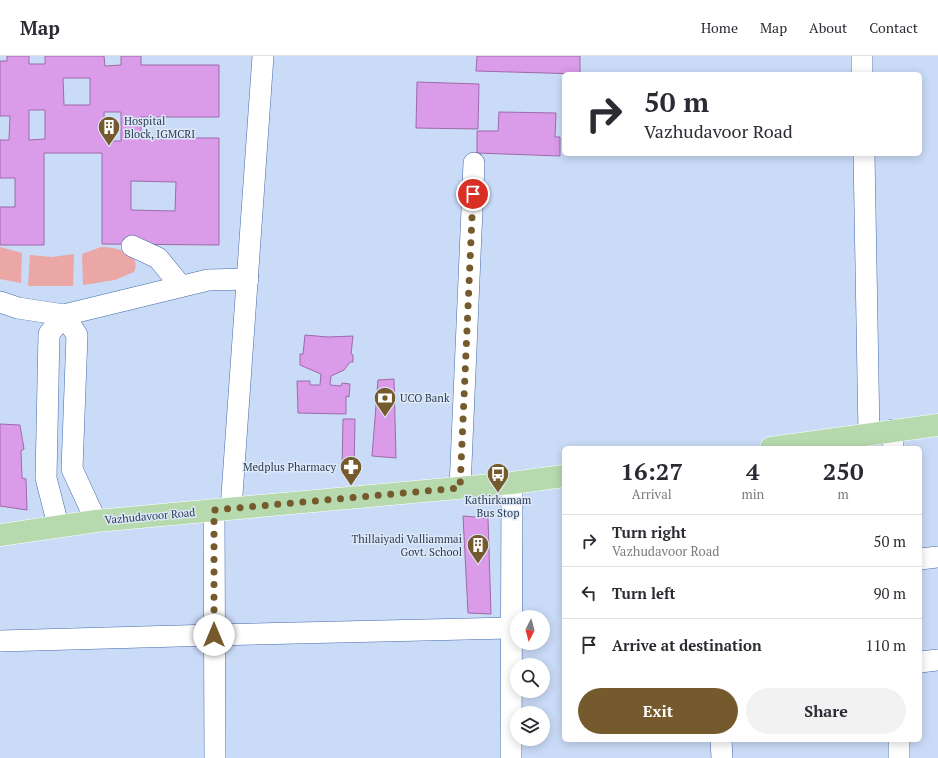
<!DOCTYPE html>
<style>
:root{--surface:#fff;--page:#f2f2f3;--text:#2b2b33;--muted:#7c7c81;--line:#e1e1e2;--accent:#745a2c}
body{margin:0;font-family:"PT Serif",serif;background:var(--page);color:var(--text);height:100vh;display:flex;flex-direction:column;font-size:15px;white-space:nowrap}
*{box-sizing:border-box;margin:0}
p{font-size:13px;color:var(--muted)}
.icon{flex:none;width:22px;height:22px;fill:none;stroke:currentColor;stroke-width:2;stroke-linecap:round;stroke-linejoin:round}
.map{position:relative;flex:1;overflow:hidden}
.sheet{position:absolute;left:562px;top:390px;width:360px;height:296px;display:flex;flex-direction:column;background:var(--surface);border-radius:6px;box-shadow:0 2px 10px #0003}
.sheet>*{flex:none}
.guide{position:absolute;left:562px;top:16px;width:360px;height:84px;border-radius:6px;box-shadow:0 2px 10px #0003;background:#fff;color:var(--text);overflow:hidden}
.needle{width:26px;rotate:186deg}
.buttons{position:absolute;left:510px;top:554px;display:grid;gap:8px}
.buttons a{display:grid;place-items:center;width:40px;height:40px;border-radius:50%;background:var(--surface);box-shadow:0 2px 10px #0003;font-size:20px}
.pin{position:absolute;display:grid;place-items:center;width:34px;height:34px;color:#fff;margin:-17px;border:2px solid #fff;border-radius:50%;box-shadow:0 1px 4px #0007}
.me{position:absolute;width:44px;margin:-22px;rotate:0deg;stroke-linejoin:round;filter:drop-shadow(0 0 3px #0008)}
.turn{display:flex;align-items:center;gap:14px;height:84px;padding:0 16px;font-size:18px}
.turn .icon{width:52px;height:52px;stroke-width:2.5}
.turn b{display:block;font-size:28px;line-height:34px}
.eta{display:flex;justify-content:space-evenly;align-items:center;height:68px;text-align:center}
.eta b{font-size:24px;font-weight:700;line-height:28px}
.action{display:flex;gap:8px;margin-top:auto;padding:8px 16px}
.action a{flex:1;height:46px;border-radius:24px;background:var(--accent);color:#fff;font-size:16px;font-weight:700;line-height:46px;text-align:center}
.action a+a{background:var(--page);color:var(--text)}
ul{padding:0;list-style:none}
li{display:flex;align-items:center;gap:12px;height:52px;padding:0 16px;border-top:1px solid var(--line)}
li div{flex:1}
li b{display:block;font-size:15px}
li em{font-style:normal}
header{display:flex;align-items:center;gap:24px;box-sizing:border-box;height:56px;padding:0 20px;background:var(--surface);border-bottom:1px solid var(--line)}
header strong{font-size:19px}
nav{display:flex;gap:22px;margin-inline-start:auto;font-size:14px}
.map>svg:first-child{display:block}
</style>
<header>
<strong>Map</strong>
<nav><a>Home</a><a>Map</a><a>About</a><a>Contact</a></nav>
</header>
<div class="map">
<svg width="938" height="702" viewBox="0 0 938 702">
<rect width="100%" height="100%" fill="#cadbf7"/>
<g fill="#eba7a6">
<polygon points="0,191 22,197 21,227 0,223"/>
<path d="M101,191c13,-1 42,7 33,25l-19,8 -32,5 -1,-31z"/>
<polygon points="74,198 73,230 28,230 30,199 52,201"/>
</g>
<g fill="#da9be9" stroke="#9d6ba9" fill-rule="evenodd">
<path d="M7,0h22v8h16v-8h59l1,10 16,-1v-9h20v9h78v52h-78v21h78v107l-117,-1v-91h-58v92h-44v-38h15v-29h-15v-38h9l1,-24h-10v-55h7zM63,22h27v27h-26zM29,54h16v29l-16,1zM104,56h17v29h-16zM131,125l45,1 -1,29 -44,-1z"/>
<polygon points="477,0 580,0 580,18 476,15"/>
<polygon points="417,26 479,28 478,73 416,72"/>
<polygon points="499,56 556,57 555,81 560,81 560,100 477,97 477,75 498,75"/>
<polygon points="305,279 328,281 353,280 351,298 353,299 353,306 350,306 344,314 331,320 330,329 341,330 342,327 350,328 349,341 346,340 346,358 298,357 297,325 310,325 310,329 320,329 321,318 300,309 300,298 303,298"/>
<polygon points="394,323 396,402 372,400 378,324"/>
<polygon points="343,363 355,363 354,415 342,415"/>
<polygon points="0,368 20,369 24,393 21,395 22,422 26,423 27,454 0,450"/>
<polygon points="463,460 488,462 491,558 468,557"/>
</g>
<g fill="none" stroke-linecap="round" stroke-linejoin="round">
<g stroke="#446ba9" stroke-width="22">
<g id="minor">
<polyline points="862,0 862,18"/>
<polyline points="864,98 869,378"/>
<polyline points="132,190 158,202 180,229"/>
<polyline points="0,246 18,252 64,259 208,224 248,223"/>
<polyline points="893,374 893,392"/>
<polyline points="460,432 474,107"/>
<polyline points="231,453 263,0"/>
<polyline points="214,454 215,702"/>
<polyline points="58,469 46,422 49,278 64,259 77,279 72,413 96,465"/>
<polyline points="920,503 938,501"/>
<polyline points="0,585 214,579 513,572"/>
<polyline points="920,606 938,604"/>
<polyline points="721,684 722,702"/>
<polyline points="899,684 899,702"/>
<polyline points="511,702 512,427"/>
</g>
</g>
<g stroke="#fff" stroke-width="23">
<g id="major">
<polyline points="771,392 938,369"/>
<polyline points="0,479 96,465 512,427 564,420"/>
</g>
</g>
<use href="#minor" stroke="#fff" stroke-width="21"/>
<use href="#major" stroke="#b6d9ad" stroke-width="22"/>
</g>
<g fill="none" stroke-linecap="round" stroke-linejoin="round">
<polyline stroke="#745a2c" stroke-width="7" stroke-dasharray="0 12.6" points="214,579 214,454 460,432 473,138"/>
</g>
<defs>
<g id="building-pin" transform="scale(1.15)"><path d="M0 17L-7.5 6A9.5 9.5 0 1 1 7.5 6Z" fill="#745a2c" stroke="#dfe8f6"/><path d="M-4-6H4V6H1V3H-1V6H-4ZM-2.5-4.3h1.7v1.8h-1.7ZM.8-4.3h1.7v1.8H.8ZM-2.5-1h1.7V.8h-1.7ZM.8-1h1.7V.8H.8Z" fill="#fff"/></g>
<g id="bank-pin" transform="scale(1.15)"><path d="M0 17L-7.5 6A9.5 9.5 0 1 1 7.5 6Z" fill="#745a2c" stroke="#dfe8f6"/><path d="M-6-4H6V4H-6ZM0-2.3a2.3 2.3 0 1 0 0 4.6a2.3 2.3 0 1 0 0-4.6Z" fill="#fff"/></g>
<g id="pharmacy-pin" transform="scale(1.15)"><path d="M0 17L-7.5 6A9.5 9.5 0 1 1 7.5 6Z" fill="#745a2c" stroke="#dfe8f6"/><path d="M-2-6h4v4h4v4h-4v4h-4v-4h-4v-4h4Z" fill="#fff"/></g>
<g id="bus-pin" transform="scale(1.15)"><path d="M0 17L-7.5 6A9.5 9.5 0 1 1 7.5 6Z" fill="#745a2c" stroke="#dfe8f6"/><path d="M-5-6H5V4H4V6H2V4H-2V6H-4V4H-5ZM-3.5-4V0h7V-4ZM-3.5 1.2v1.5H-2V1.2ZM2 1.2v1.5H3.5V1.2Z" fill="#fff"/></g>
</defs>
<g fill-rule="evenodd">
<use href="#building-pin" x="109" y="71"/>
<use href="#bank-pin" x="385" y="342"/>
<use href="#pharmacy-pin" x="351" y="411"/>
<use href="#bus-pin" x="498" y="418"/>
<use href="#building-pin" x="478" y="489"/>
</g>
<g text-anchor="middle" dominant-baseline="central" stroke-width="3" stroke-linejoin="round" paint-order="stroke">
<g font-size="11" fill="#2a3c57" stroke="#dfe8f6" text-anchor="start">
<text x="124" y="65">Hospital<tspan x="124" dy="13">Block, IGMCRI</tspan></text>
<text x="400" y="342">UCO Bank</text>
<text x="336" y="411" text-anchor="end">Medplus Pharmacy</text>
<text x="498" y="444" text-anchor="middle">Kathirkamam<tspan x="498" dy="13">Bus Stop</tspan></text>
<text x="462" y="483" text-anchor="end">Thillaiyadi Valliammai<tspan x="462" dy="13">Govt. School</tspan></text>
</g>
<g font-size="11" fill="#2a3c57" stroke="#dfe8f6">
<text transform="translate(150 460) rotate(-5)">Vazhudavoor Road</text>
</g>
</g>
</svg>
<div class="buttons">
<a><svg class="needle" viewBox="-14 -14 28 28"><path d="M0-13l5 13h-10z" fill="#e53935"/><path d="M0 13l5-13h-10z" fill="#7c7c81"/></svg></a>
<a><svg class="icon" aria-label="search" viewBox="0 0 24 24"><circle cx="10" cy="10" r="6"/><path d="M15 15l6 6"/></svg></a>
<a><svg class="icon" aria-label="layers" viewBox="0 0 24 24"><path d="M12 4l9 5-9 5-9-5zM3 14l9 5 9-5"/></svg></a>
</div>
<div class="pin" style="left:473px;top:138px;background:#d93025"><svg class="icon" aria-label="arrive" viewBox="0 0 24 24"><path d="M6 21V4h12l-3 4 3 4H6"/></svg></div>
<svg class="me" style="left:214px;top:579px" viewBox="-20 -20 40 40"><circle r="19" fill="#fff"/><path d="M0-13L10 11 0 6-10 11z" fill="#745a2c"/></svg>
<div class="guide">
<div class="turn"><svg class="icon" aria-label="right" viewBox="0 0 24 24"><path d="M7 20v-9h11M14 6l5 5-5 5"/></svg><div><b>50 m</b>Vazhudavoor Road</div></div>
</div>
<section class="sheet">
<div class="eta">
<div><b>16:27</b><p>Arrival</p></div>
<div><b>4</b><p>min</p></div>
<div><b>250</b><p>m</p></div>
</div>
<ul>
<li><svg class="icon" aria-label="right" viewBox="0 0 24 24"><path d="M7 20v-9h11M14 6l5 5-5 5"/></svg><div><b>Turn right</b><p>Vazhudavoor Road</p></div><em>50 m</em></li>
<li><svg class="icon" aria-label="left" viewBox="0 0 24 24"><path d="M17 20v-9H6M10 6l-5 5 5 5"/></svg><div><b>Turn left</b></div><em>90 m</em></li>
<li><svg class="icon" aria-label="arrive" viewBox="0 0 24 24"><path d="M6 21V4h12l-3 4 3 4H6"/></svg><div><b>Arrive at destination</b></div><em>110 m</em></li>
</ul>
<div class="action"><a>Exit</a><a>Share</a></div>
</section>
</div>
